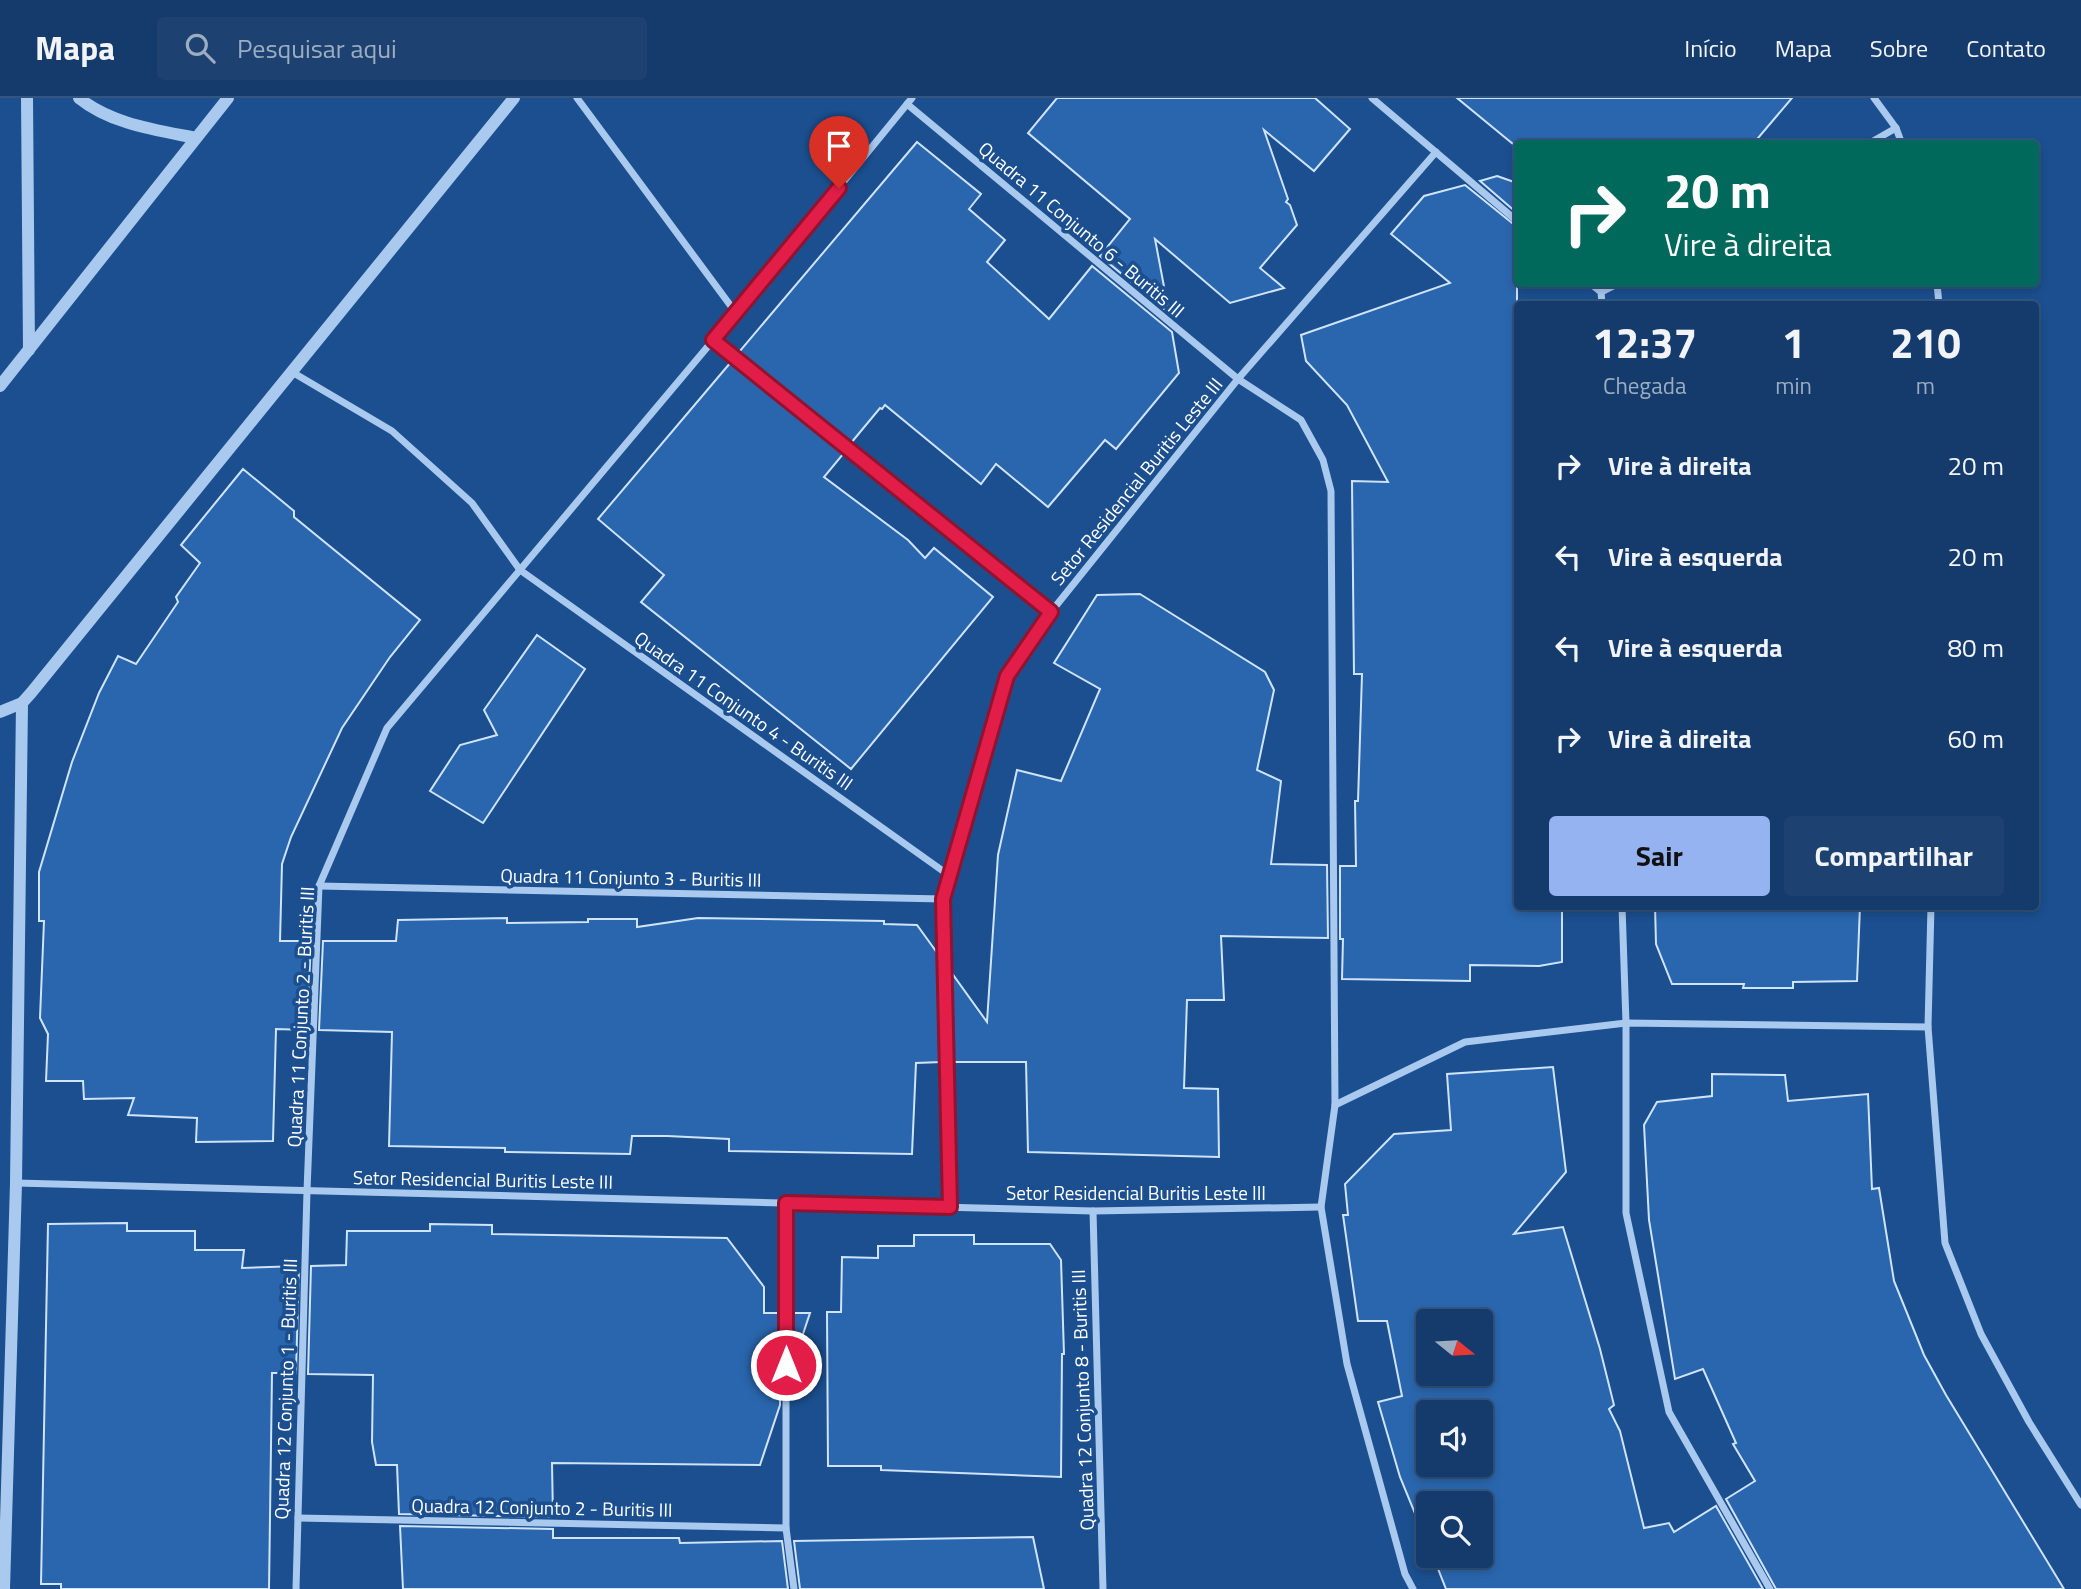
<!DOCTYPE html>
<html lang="pt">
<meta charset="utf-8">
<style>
:root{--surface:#143b6b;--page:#1d4271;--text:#f1f3f6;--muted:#9dadc1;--line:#33557e;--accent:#95b2f1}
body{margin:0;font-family:"Titillium Web",sans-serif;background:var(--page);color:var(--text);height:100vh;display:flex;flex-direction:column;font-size:26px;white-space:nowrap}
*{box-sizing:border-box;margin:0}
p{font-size:23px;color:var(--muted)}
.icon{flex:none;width:38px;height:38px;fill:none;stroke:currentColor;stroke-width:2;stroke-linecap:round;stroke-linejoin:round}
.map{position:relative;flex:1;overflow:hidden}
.side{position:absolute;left:1514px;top:203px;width:525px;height:609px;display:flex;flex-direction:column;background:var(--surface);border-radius:7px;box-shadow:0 4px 10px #0003,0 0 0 2px var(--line)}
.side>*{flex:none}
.banner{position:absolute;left:1514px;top:42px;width:525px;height:147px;border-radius:7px;box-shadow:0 4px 10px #0003,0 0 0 2px var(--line);background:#00695c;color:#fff;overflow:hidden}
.needle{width:46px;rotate:108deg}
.buttons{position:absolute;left:1416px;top:1211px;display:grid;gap:14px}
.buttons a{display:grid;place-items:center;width:77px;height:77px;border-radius:7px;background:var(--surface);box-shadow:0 4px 10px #0003,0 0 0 2px var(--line);font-size:35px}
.pin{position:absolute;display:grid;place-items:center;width:60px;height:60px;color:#fff;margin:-72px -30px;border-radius:50% 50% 50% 0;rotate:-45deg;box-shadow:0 0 7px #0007}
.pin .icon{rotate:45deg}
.me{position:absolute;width:77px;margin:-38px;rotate:0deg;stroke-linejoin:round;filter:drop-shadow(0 0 5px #0008)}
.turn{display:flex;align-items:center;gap:24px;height:147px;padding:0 35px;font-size:32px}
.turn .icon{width:91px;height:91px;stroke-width:2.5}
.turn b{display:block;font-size:49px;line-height:60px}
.eta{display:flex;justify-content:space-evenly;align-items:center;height:119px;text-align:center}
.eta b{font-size:42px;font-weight:700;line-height:49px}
.cta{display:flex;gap:14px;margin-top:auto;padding:14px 35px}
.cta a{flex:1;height:80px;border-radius:7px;background:var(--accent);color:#111;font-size:28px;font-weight:700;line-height:80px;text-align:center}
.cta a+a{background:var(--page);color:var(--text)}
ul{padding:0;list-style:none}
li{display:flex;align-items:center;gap:21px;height:91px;padding:0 35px}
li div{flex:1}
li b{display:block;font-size:26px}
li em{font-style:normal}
header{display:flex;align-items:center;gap:42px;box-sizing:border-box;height:98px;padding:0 35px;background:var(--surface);border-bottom:2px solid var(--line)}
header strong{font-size:33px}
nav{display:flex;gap:38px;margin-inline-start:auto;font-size:24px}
.search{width:490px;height:63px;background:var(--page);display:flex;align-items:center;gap:18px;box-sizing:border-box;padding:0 24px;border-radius:7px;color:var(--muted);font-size:26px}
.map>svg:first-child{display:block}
</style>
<header>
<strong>Mapa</strong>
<div class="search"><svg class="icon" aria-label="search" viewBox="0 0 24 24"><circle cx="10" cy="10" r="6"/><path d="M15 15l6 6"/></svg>Pesquisar aqui</div>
<nav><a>Início</a><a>Mapa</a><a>Sobre</a><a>Contato</a></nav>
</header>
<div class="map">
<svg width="2081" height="1491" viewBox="0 0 2081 1491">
<rect width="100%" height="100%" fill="#1b4f8f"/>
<g fill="#2a66ad" stroke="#cfe3fa" stroke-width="2" fill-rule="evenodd">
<polygon points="1057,0 1315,0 1350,31 1314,73 1264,32 1288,101 1286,104 1290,107 1297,127 1260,170 1284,190 1230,205 1155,141 1169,215 1100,158 1130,121 1028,35"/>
<polygon points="1457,0 1792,0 1753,46 1513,46"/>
<polygon points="917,44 981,96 969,111 1005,142 987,164 1049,221 1092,168 1172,234 1179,275 1116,351 1105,342 1048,409 996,366 981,386 885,307 882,311 880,310 851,345 739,254"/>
<polygon points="1497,78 1517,85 1517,115 1480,83"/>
<polygon points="1465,87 1517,129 1517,808 1562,808 1562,864 1539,868 1470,867 1470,883 1342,881 1343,841 1340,841 1340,768 1356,768 1355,703 1358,703 1362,576 1354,576 1352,383 1388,384 1347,307 1306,263 1301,237 1450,185 1391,136 1424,98"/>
<polygon points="731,264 844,355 824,379 908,442 925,460 934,450 993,499 851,671 641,504 664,477 598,421"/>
<polygon points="243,371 294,413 294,419 420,522 390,559 342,630 291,739 282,766 280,843 311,843 307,932 276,931 273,1043 196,1044 197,1020 128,1017 134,1000 84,1001 83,983 46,983 48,936 40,920 44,823 39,823 39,774 72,664 99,595 118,558 136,566 178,504 176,499 200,465 181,447"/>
<polygon points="1140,496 1265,574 1274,592 1257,672 1281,683 1271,766 1327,767 1328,840 1221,838 1224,902 1187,902 1184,990 1218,991 1219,1059 1028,1054 1026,964 953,964 951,874 987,924 998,757 1017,672 1061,683 1100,591 1054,565 1097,497"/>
<polygon points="537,537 585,571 483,725 430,693 460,647 497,637 484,612"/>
<polygon points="1655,808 1860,808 1857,883 1793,884 1793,890 1743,890 1744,886 1672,886 1656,846"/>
<polygon points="507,820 507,825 588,824 588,821 637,821 637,829 698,820 884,823 884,826 917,827 938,856 941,964 916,965 912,1056 729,1053 729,1041 667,1038 632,1038 630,1056 505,1054 505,1050 389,1048 392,934 319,932 323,843 396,843 398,822"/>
<path d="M1553,969l13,105 -52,62 49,-7 37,122 14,56 -5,4 11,22 24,97 25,-5 5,9 42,-26 47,83h-317l-13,-33h47v-53h-52v42l-28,-68 -22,-75 24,-6 -15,-75h-29l-15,-106h5l-3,-31 49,-50 57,-4 -4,-56zM1428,1223h52v53h-52zM1428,1314h52v53h-52z"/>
<polygon points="1712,976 1785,977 1788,1003 1868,996 1872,1091 1879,1090 1894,1183 1924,1257 1946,1297 2064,1491 1776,1491 1726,1401 1755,1383 1733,1346 1736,1345 1703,1271 1675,1281 1649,1122 1644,1027 1657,1004 1712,998"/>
<polygon points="127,1125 127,1133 195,1133 195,1152 244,1152 242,1170 299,1168 296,1275 272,1275 269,1491 61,1491 61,1486 41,1486 48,1126"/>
<polygon points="430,1126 492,1127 492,1136 727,1140 764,1189 764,1215 780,1215 780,1307 760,1367 552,1365 553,1419 399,1416 397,1367 376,1367 372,1344 373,1277 308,1276 311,1168 346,1167 347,1133 430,1133"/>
<polygon points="914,1137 974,1137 974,1146 1050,1146 1061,1162 1064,1256 1062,1256 1061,1379 881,1372 881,1368 828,1368 827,1214 841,1214 842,1159 878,1160 878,1148 914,1148"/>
<polygon points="792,1215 810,1215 792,1269"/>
<polygon points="400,1428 553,1431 553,1440 679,1440 680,1445 782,1443 788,1491 403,1491"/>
<polygon points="1033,1439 1044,1491 800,1491 794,1443"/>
</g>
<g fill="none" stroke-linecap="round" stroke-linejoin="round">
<g stroke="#a9c9ee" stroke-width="7">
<polyline points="577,0 736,215"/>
<polyline points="1372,0 1517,123"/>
<polyline points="1874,0 1896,30 1902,46"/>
<polyline points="907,6 1238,281 1301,322 1323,362 1331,393 1335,1007 1321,1109 1347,1266 1405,1476 1413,1491"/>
<polyline points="1868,46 1896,30"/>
<polyline points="1591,186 1601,194 1602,206"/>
<polyline points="1937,186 1939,206"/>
<polyline points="1601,194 1617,186"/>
<polyline points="714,242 1051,514"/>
<polyline points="292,274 392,333 472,405 520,472 950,778"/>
<polyline points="319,788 943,801"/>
<polyline points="1622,808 1626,925 1626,1115 1669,1314 1770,1491"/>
<polyline points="1931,808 1928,929 1945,1145 1981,1236 2029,1324 2081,1407"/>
<polyline points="1335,1007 1465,944 1626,925 1928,929"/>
<polyline points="16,1085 1093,1113 1321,1109"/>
<polyline points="786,1105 786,1430 794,1491"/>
<polyline points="950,1109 943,801 1007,578 1051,514 1238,281 1436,54"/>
<polyline points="1093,1113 1103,1491"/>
<polyline points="298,1420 786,1430"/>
<polyline points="296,1491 307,1093 319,788 387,630 736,215 912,0"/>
</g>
<g stroke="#a9c9ee" stroke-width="12">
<polyline points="27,0 29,252"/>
<path d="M79,0c32,26 77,32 117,40"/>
<polyline points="0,288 228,0"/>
<polyline points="0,614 22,605 31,595 514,0"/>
<polyline points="4,1491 16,1085 22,605"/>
</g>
</g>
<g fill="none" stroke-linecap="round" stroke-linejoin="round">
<g stroke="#92132f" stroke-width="18">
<polyline id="route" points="786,1267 786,1105 950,1109 943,801 1007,578 1051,514 713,242 839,90"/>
</g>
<use href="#route" stroke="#e11d48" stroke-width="12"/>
</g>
<g text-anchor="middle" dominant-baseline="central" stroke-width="7" stroke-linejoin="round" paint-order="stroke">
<g font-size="19" fill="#fff" stroke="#1b4f8f">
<text transform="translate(1082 131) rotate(40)">Quadra 11 Conjunto 6 - Buritis III</text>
<text transform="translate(1136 383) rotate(-51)">Setor Residencial Buritis Leste III</text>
<text transform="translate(744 612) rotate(35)">Quadra 11 Conjunto 4 - Buritis III</text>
<text transform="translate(631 779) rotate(1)">Quadra 11 Conjunto 3 - Buritis III</text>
<text transform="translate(300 919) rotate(-87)">Quadra 11 Conjunto 2 - Buritis III</text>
<text transform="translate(483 1081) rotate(1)">Setor Residencial Buritis Leste III</text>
<text x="1136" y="1094">Setor Residencial Buritis Leste III</text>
<text transform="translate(285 1291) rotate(-88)">Quadra 12 Conjunto 1 - Buritis III</text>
<text transform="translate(1082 1302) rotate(-92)">Quadra 12 Conjunto 8 - Buritis III</text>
<text transform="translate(542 1409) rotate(1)">Quadra 12 Conjunto 2 - Buritis III</text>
</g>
</g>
</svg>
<div class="buttons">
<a><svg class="needle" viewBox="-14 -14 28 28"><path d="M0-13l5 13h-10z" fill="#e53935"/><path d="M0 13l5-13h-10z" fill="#9dadc1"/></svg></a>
<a><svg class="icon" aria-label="sound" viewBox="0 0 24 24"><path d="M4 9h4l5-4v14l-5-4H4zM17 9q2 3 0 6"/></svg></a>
<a><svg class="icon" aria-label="search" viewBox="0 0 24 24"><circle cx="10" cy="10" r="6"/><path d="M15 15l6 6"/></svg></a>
</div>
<div class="pin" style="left:839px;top:90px;background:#d93025"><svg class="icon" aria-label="arrive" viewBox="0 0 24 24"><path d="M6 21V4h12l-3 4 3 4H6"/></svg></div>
<svg class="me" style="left:786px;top:1267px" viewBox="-20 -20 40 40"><circle r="17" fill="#e11d48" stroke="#fff" stroke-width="3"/><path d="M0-11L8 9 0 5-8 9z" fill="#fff"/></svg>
<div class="banner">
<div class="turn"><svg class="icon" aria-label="right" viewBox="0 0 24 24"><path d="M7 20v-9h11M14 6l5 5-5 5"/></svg><div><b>20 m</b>Vire à direita</div></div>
</div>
<section class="side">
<div class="eta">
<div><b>12:37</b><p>Chegada</p></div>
<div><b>1</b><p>min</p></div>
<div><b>210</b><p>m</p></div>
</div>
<ul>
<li><svg class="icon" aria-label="right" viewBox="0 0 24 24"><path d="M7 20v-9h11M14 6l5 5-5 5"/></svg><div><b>Vire à direita</b></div><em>20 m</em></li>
<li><svg class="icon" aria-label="left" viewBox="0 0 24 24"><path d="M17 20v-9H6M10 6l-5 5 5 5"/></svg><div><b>Vire à esquerda</b></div><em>20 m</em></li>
<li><svg class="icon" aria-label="left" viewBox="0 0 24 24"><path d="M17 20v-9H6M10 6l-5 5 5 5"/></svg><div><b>Vire à esquerda</b></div><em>80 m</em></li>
<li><svg class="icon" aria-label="right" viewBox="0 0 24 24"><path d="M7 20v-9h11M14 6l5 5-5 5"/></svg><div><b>Vire à direita</b></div><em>60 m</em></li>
</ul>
<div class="cta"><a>Sair</a><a>Compartilhar</a></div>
</section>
</div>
